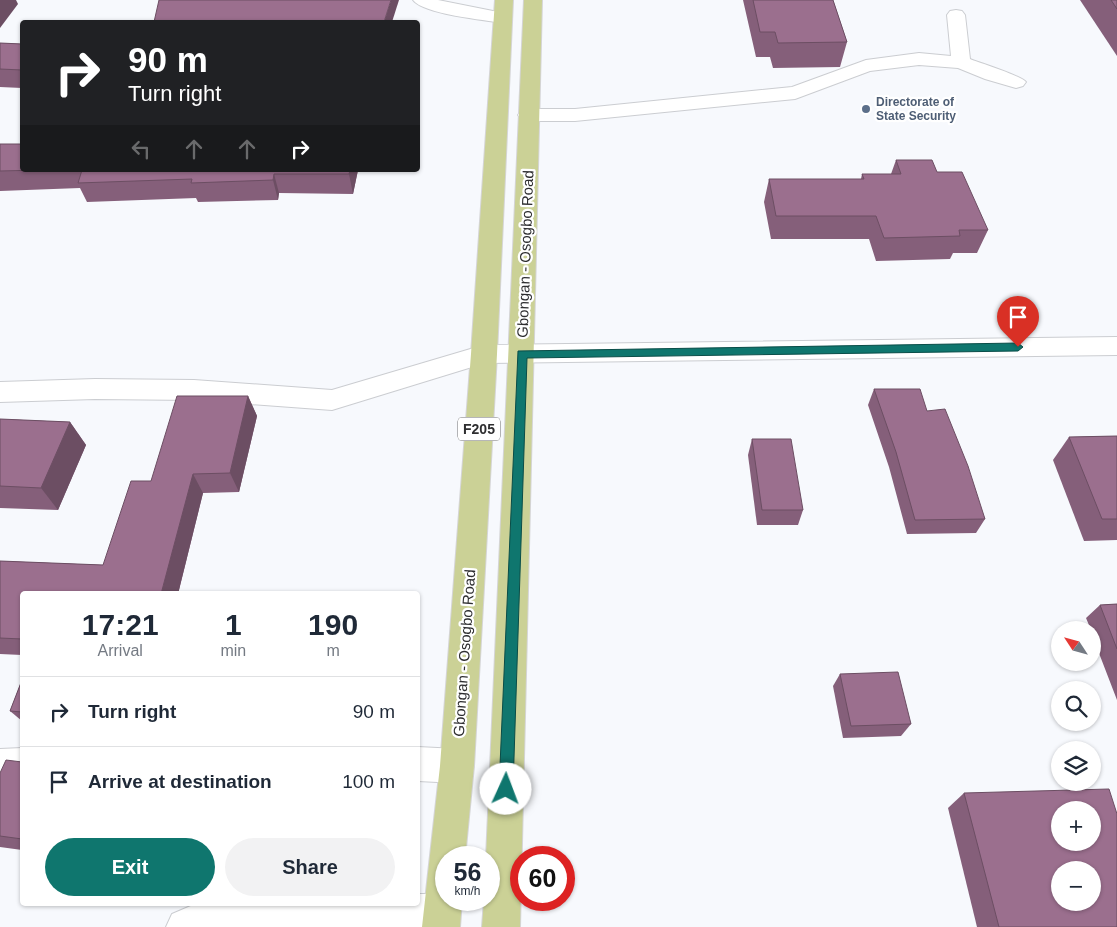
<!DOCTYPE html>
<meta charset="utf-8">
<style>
:root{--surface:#fff;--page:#f2f2f3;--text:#1f2937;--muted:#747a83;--line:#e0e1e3;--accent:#0f766e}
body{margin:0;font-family:Helvetica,sans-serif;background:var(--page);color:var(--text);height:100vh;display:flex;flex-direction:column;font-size:19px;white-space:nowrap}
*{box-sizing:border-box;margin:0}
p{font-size:16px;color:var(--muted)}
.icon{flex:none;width:28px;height:28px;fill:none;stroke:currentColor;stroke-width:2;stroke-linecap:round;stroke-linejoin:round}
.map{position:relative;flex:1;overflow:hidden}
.side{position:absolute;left:20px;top:591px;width:400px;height:315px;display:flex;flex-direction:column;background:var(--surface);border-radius:5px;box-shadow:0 1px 4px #0004}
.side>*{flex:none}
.top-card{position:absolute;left:20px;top:20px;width:400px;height:152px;border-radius:5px;box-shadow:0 1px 4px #0004;background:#202124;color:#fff;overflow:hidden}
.needle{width:32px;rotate:306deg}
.fabs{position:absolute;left:1051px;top:621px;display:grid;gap:10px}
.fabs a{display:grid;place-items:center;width:50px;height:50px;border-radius:50%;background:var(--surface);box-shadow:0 1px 4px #0004;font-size:25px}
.speed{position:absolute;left:435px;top:846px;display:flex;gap:10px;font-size:25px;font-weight:700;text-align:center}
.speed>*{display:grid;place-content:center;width:65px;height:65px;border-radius:50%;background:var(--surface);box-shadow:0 1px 4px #0004;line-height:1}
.speed small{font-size:12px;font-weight:400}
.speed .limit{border:8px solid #d22;background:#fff;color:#111}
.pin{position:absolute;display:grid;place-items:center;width:42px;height:42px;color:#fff;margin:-51px -21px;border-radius:50% 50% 50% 0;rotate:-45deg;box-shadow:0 0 5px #0007}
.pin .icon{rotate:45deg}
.me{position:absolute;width:55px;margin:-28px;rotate:2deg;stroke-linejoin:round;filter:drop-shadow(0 0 4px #0008)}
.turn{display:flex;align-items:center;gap:18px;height:105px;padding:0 25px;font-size:22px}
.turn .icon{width:65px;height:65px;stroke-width:2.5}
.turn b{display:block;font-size:35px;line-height:42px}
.lanes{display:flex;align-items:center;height:48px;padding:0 25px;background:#0003;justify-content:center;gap:25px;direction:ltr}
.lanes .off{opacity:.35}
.eta{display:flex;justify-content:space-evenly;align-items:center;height:85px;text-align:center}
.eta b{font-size:30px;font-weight:700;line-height:35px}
.button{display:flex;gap:10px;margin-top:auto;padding:10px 25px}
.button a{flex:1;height:58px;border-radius:30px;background:var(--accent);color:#fff;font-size:20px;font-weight:700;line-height:58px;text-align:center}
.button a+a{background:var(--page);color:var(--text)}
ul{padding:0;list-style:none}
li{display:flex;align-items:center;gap:15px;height:70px;padding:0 25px;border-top:1px solid var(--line)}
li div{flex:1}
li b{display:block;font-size:19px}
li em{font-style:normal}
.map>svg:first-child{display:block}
</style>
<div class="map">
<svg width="1117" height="927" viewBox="0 0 1117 927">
<rect width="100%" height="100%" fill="#f7f9fd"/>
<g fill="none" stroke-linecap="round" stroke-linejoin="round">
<g stroke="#cbcdd1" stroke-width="2">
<g id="minor">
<path d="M413,0h25l65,13 6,1 3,4 -3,4 -6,1c-18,-3 -80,-9 -90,-23z"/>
<path d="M956,10l6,1 3,4 5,44c10,4 52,17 56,23l-3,4 -7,2 -7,-2 -24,-7 -27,-11 -39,-3 -49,6 -75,28 -220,22h-47l-7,-2 -3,-4 3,-4 7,-2h47l217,-22 74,-27 53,-7 32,3 -4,-41 3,-4z"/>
<polygon points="1117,337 1117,355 485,363 332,410 194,400 95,399 0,402 0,382 95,379 194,380 332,390 484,345"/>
<polygon points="418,747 457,749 469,754 474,766 469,778 457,783 418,781"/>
<polygon points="22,748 22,782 0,783 0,749"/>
<polygon points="418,894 442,894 446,895 446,900 455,900 460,912 455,925 450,927 166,927 172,914 193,905 214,904 418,904"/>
</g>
</g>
<g stroke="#d5d5d6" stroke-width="2">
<g id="major">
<polygon points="495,0 513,0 497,354 474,766 465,858 446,858 446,900 462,900 460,927 422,927 440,766 471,354"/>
<polygon points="524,0 542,0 520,927 482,927 484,900 489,900 489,858 486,858"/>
</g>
</g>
<use href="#minor" fill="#fff" fill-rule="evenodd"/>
<use href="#major" fill="#cbd196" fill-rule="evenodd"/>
</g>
<g fill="#855f7a">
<polygon points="743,0 833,0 847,42 840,67 773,68 770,57 756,57"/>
<polygon points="1080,0 1117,0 1117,56"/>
<polygon points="0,43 22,44 22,88 0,87"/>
<polygon points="0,144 22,170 358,170 353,194 279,193 278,200 198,202 196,198 87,202 80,188 0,191"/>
<polygon points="896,160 937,172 988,230 977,253 953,253 950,259 876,261 869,239 771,239 764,202 769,179 861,179 862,174 891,174"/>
<polygon points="874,389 927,411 985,519 976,533 907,534 889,467 868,405"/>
<polygon points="248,396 257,416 239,492 203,493 178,594 22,594 22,655 0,654 0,561 103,565 151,481"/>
<polygon points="0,419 70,422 86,445 58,510 0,508"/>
<polygon points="1117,436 1117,540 1084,541 1053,460 1069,437"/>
<polygon points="752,439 803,510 798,525 757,525 748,455"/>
<polygon points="1117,604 1117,700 1092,635 1092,630 1091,630 1086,618 1100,605"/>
<polygon points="840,674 911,724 901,736 843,738 833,686"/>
<polygon points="22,680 22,721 10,711"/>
<polygon points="22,762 22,850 0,847 0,773"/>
<polygon points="964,793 1117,927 977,927 948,808"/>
</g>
<g fill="#6c4e63">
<polygon points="0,0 16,0 18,4 0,28"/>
<polygon points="391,0 399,0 392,22 384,22"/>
<polygon points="350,170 358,170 353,194 349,174"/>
<polygon points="274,174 279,193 278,200 273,180"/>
<polygon points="248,396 257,416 239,492 230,473"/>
<polygon points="70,422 86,445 58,510 41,488"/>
<polygon points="193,474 203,493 178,594 161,594"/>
</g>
<g fill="#9b6f8e" stroke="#6c4e63" fill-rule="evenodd">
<polygon points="159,0 391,0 384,22 154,22"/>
<polygon points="753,0 833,0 847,42 778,43 775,32 760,32"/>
<polygon points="1111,0 1117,0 1117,9"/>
<polygon points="0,43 22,44 22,70 0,69"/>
<polygon points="0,144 22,144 22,170 39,170 0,171"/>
<polygon points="896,160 932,160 937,172 962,172 988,230 959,230 960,236 884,238 876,216 776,216 769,179 864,179 862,174 901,174"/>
<polygon points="82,170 350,170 349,174 274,174 273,180 191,183 192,179 78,183"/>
<polygon points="874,389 920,389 927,411 945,409 968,466 985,519 915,520 896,452"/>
<polygon points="177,396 248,396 230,473 193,474 161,594 22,594 22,639 0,638 0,561 103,565 131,481 151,481"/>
<polygon points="0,419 70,422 41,488 0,486"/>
<polygon points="1117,436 1117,519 1102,519 1069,437"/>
<polygon points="752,439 791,439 803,510 762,510"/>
<polygon points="1117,604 1117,649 1100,605"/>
<polygon points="898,672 911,724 851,726 840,674"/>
<polygon points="22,680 22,712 10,711"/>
<polygon points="6,760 22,762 22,839 0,836 0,773"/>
<path d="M1109,789l8,25v113h-118l-35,-134zM1060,810h32v32h-32zM1060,870h32v32h-32z"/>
</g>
<polygon fill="#0f766e" stroke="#0a4d48" points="1018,343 1023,347 1018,351 527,358 513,789 511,794 506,796 501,794 499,789 518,351"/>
<circle fill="#5c6f8a" stroke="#fff" stroke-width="2" cx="866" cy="109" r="5"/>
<g text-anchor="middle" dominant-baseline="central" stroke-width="4.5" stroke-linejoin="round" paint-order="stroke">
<g font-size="12" font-weight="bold" fill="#4e5e75" stroke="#fff" text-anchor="start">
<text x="876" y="102">Directorate of<tspan x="876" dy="14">State Security</tspan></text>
</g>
<rect fill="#fff" stroke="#6d6d6e" stroke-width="1" x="458" y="417.5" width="42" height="23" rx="4"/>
<g font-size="14" font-weight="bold" fill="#2e2e30">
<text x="479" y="429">F205</text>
</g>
<g font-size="15" fill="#2e2e30" stroke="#fff">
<text transform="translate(525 254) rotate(-88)">Gbongan - Osogbo Road</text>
<text transform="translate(464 653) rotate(-86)">Gbongan - Osogbo Road</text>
</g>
</g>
</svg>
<div class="fabs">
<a><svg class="needle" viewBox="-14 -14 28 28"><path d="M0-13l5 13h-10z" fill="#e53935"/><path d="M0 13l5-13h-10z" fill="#747a83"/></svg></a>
<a><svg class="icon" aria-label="search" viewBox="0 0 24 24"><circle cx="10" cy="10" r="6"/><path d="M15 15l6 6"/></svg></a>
<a><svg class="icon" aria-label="layers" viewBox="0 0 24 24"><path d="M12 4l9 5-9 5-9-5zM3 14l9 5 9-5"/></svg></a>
<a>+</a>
<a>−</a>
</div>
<div class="speed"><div>56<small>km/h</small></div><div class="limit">60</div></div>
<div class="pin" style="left:1018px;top:347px;background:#d93025"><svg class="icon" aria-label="arrive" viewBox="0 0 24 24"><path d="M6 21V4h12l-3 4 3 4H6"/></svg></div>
<svg class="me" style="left:506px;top:789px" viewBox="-20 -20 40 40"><circle r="19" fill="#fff"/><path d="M0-13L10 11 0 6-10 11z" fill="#0f766e"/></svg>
<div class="top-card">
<div class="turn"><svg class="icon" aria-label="right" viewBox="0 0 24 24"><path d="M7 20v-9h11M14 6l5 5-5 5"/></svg><div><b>90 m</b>Turn right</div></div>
<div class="lanes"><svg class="icon off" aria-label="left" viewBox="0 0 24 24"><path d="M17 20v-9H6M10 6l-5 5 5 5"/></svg><svg class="icon off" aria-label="ahead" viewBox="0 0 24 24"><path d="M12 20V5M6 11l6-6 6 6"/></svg><svg class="icon off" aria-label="ahead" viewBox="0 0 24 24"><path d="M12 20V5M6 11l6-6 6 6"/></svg><svg class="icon" aria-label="right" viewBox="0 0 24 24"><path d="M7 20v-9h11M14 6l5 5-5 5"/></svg></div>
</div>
<section class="side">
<div class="eta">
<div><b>17:21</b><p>Arrival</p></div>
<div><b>1</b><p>min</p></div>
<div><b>190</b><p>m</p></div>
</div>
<ul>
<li><svg class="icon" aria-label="right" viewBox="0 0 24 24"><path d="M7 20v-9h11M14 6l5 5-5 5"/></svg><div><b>Turn right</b></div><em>90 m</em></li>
<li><svg class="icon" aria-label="arrive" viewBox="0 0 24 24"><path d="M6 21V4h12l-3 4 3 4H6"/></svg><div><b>Arrive at destination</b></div><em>100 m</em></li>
</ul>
<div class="button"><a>Exit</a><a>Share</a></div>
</section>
</div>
